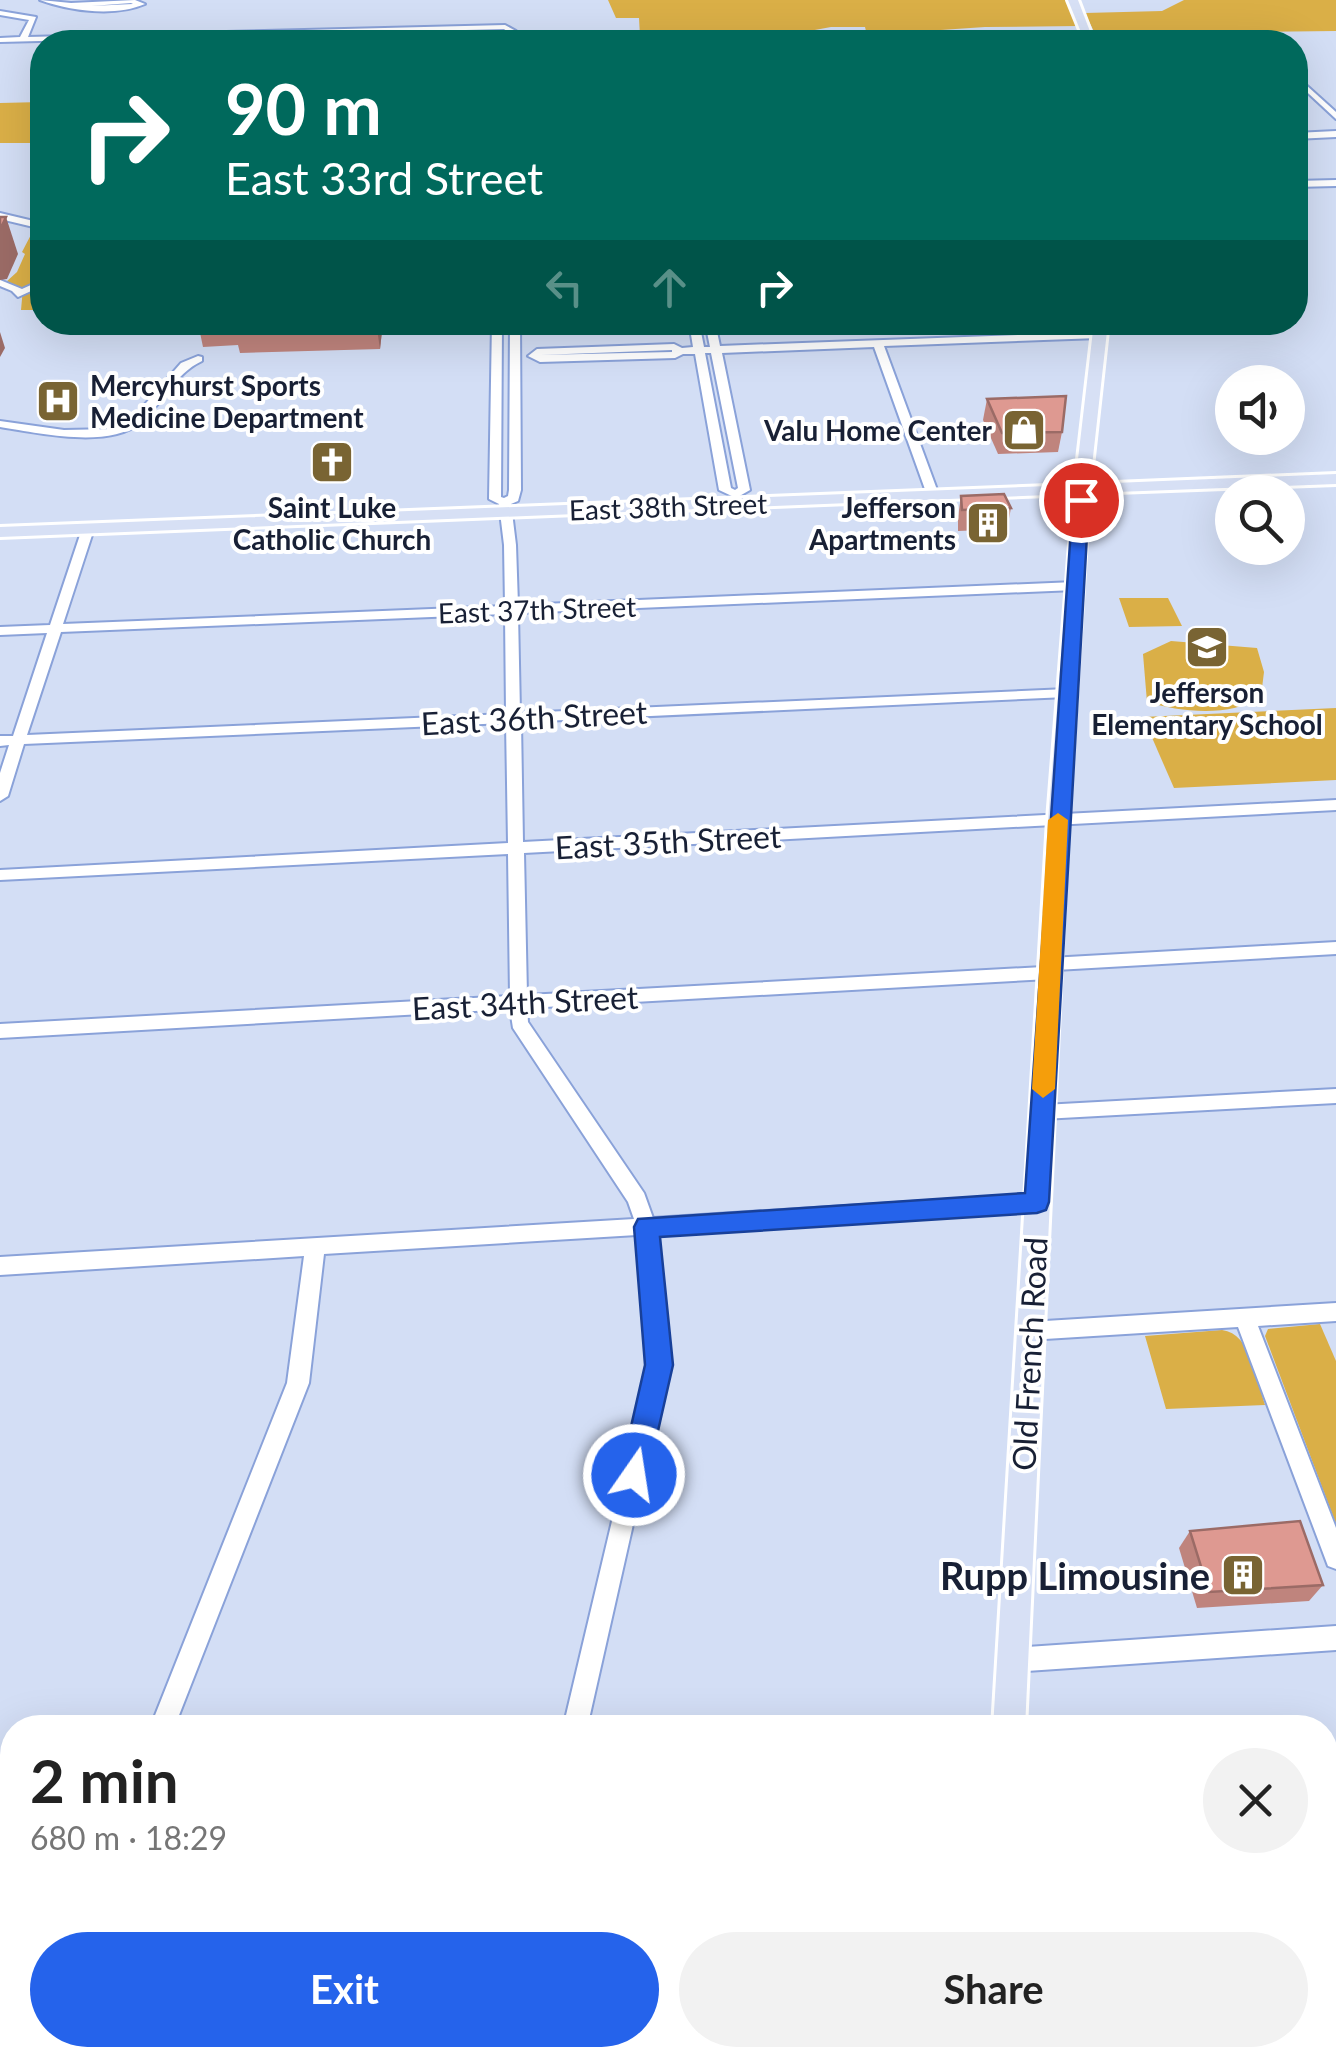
<!DOCTYPE html>
<meta charset="utf-8">
<style>
:root{--surface:#fff;--page:#f2f2f2;--text:#222;--muted:#767676;--accent:#2563eb}
body{margin:0;font-family:Lato,sans-serif;background:var(--page);color:var(--text);height:100vh;display:flex;flex-direction:column;font-size:38px;white-space:nowrap}
*{box-sizing:border-box;margin:0}
p{font-size:32px;color:var(--muted)}
.icon{flex:none;width:55px;height:55px;fill:none;stroke:currentColor;stroke-width:2;stroke-linecap:round;stroke-linejoin:round}
.map{position:relative;flex:1;overflow:hidden}
.sheet{position:absolute;left:0px;top:1715px;width:1338px;height:352px;display:flex;flex-direction:column;background:var(--surface);border-radius:40px 40px 0 0;box-shadow:0 10px 40px #0002}
.sheet>*{flex:none}
.banner{position:absolute;left:30px;top:30px;width:1278px;height:305px;border-radius:40px;box-shadow:0 10px 40px #0002;background:#00695c;color:#fff;overflow:hidden}
.fabs{position:absolute;left:1215px;top:365px;display:grid;gap:20px}
.fabs a{display:grid;place-items:center;width:90px;height:90px;border-radius:50%;background:var(--surface);box-shadow:0 10px 40px #0002;font-size:50px}
.pin{position:absolute;display:grid;place-items:center;width:85px;height:85px;color:#fff;margin:-42px;border:5px solid #fff;border-radius:50%;box-shadow:0 2px 10px #0007}
.me{position:absolute;width:110px;margin:-55px;rotate:13deg;stroke-linejoin:round;filter:drop-shadow(0 0 8px #0008)}
.turn{display:flex;align-items:center;gap:35px;height:210px;padding:0 30px;font-size:45px}
.turn .icon{width:130px;height:130px;stroke-width:2.5}
.turn b{display:block;font-size:70px;line-height:85px}
.lanes{display:flex;align-items:center;height:95px;padding:0 30px;background:#0003;justify-content:center;gap:50px;direction:ltr}
.lanes .off{opacity:.35}
.round{display:grid;place-items:center;flex:none;width:105px;height:105px;border-radius:52px;background:var(--page)}
.overview{display:flex;align-items:center;justify-content:space-between;height:170px;padding:0 30px}
h1{font-size:60px;font-weight:700;line-height:75px}
.button{display:flex;gap:20px;margin-top:auto;padding:20px 30px}
.button a{flex:1;height:115px;border-radius:60px;background:var(--accent);color:#fff;font-size:40px;font-weight:700;line-height:115px;text-align:center}
.button a+a{background:var(--page);color:var(--text)}
.map>svg:first-child{display:block}
</style>
<div class="map">
<svg width="1336" height="2066" viewBox="0 0 1336 2066">
<rect width="100%" height="100%" fill="#d3def5"/>
<g fill="#daaf47">
<polygon points="608,0 1067,0 1079,26 985,27 867,35 865,27 831,27 793,34 640,36 639,18 616,18"/>
<polygon points="1184,0 1336,0 1336,31 1234,32 1227,35 1225,42 1099,42 1085,13 1162,11"/>
<polygon points="42,102 42,143 0,143 0,103"/>
<polygon points="35,227 42,228 42,310 21,310 23,288 6,282 17,272 25,254 22,252"/>
<polygon points="1119,598 1168,598 1182,626 1129,627"/>
<path d="M1171,641l86,7 7,24 -3,24c-30,22 -80,16 -114,6l-4,-48z"/>
<polygon points="1336,708 1336,780 1174,788 1143,717"/>
<polygon points="1320,1324 1336,1361 1336,1524 1265,1336 1268,1329"/>
<path d="M1222,1330c30,4 35,50 43,75l-99,4 -21,-73z"/>
</g>
<g fill="none" stroke-linecap="round" stroke-linejoin="round">
<g stroke="#8aa2d9" stroke-width="4">
<g id="minor">
<path d="M40,0l31,3 64,-3 10,4c-30,13 -75,7 -105,-4zM133,4l-42,2 40,-3z"/>
<polygon points="0,11 36,17 28,37 505,25 516,31 514,42 508,42 508,32 504,29 0,42 0,38 20,37 29,20 0,15"/>
<polygon points="1295,75 1336,112 1336,119 1295,81"/>
<polygon points="1336,131 1336,137 1295,139 1295,133"/>
<polygon points="1336,180 1336,186 1295,187 1295,181"/>
<polygon points="0,213 42,223 42,229 0,219"/>
<polygon points="0,280 22,289 42,280 42,286 18,297 12,291 0,286"/>
<path d="M492,322h10l-1,175 3,1 4,-2 1,-6 1,-168h10l1,168 -3,11 -7,3 5,41 2,60 557,-23 6,4 -6,4 -557,23 2,100 547,-24 7,4 -7,4 -546,25 2,120 813,-42v10l-812,43 3,142 516,-28 1,-7 6,-2 286,-16v12l-280,16 -1,7 -6,2 -522,29 1,14 116,171 9,25 384,-24 7,2 3,6 -3,6 -7,2 -381,24 13,131 -82,363h-24l86,-363 -12,-130 -313,19 -15,129 -135,345h-24l137,-345 17,-127 -304,19v-18l634,-38 -6,-17 -115,-174 -3,-19 -510,29v-14l510,-28 -2,-142 -508,26v-10l508,-27 -2,-120 -482,21 -16,52 -8,5v-28l9,-28 -9,1v-10h13l34,-103 -47,2v-8l50,-2 32,-96 6,-4 6,4 -31,95 442,-18 -1,-61 -5,-41 -10,-5zM505,614l1,100 -479,21 34,-103z"/>
<path d="M689,322h10l5,25h6l-5,-25h10l5,24 379,-14 5,3 -5,3 -215,8 59,160 -6,4 -6,-4 -57,-159 -152,6 28,137 -14,8 -17,-8 -24,-136h-12l-8,4 -135,4 -12,-6 9,-7 137,-5 8,4 11,-1zM672,350v2l-132,3zM705,353h6l27,135 -3,2 -4,-2z"/>
<path d="M198,356l4,1v4c-28,13 -39,43 -62,62 -31,26 -102,10 -140,4v-6l64,9 50,-1 18,-10 49,-56z"/>
<polygon points="1336,1089 1336,1103 1043,1119 1037,1117 1034,1112 1037,1107 1043,1105"/>
<polygon points="1336,1303 1336,1321 1258,1326 1336,1528 1336,1569 1328,1566 1325,1558 1238,1327 1029,1340 1022,1337 1019,1331 1022,1325 1029,1322"/>
<polygon points="1336,1626 1336,1650 1013,1672 1005,1668 1001,1660 1005,1652 1013,1648"/>
<polygon points="15,2055 43,2055 39,2066 11,2066"/>
<polygon points="485,2055 513,2055 511,2066 483,2066"/>
</g>
</g>
<g stroke="#fff" stroke-width="6">
<g id="major">
<polygon points="1068,0 1078,0 1094,42 1085,42"/>
<polygon points="1094,322 1108,322 1090,484 1336,474 1336,484 1089,493 1068,820 1025,1728 993,1728 1048,820 1074,494 0,537 0,527 1075,485"/>
<rect x="970" y="2055" width="36" height="11"/>
</g>
</g>
<use href="#minor" fill="#fff" fill-rule="evenodd"/>
<use href="#major" fill="#d7e0f5" fill-rule="evenodd"/>
</g>
<g fill="#bf847d">
<polygon points="42,171 42,216 33,184"/>
<polygon points="163,322 383,322 380,349 240,353 238,345 203,347 198,323"/>
<polygon points="987,399 1062,432 1058,452 998,454 983,420"/>
<polygon points="961,496 1011,508 1007,529 958,531 958,517"/>
<polygon points="1190,1531 1323,1585 1309,1601 1197,1608 1179,1548"/>
</g>
<g fill="#9b6b66">
<polygon points="6,217 18,254 7,279 0,280 0,230"/>
<polygon points="376,322 383,322 380,349"/>
<polygon points="0,332 5,348 0,357"/>
</g>
<g fill="#de9991" stroke="#9b6b66" stroke-width="2.5">
<polygon points="42,171 42,184 33,184"/>
<polygon points="0,217 6,217 0,230"/>
<polygon points="235,322 312,322 234,325"/>
<polygon points="1066,396 1062,432 1002,433 987,399"/>
<polygon points="1004,494 1011,508 962,510 961,496"/>
<polygon points="1300,1521 1323,1585 1209,1592 1190,1531"/>
</g>
<polygon fill="#2563eb" stroke="#184099" stroke-width="2.5" points="1081,496 1089,500 1049,1202 1046,1210 1037,1213 660,1237 673,1365 648,1475 644,1485 634,1489 624,1485 620,1475 645,1365 634,1227 638,1219 1025,1193 1073,500"/>
<polygon fill="#f59e0b" points="1058,813 1068,820 1055,1089 1043,1098 1032,1089 1048,820"/>
<defs>
<g id="hospital-square" transform="scale(2.25)"><rect x="-9" y="-9" width="18" height="18" rx="4" fill="#796433" stroke="#fff"/><path d="M-5-5h3v3.5h4V-5h3V5h-3V1.5h-4V5h-3Z" fill="#fff"/></g>
<g id="shop-square" transform="scale(2.25)"><rect x="-9" y="-9" width="18" height="18" rx="4" fill="#796433" stroke="#fff"/><path d="M-5-2.5h2.3a2.7 3.5 0 0 1 5.4 0H5L5.5 6h-11ZM-1.5-2.5h3a1.5 2.3 0 0 0-3 0Z" fill="#fff"/></g>
<g id="church-square" transform="scale(2.25)"><rect x="-9" y="-9" width="18" height="18" rx="4" fill="#796433" stroke="#fff"/><path d="M-1.2-6h2.4v3.5h3.3v2.4h-3.3V6h-2.4V-.1h-3.3v-2.4h3.3Z" fill="#fff"/></g>
<g id="building-square" transform="scale(2.25)"><rect x="-9" y="-9" width="18" height="18" rx="4" fill="#796433" stroke="#fff"/><path d="M-4-6H4V6H1V3H-1V6H-4ZM-2.5-4.3h1.7v1.8h-1.7ZM.8-4.3h1.7v1.8H.8ZM-2.5-1h1.7V.8h-1.7ZM.8-1h1.7V.8H.8Z" fill="#fff"/></g>
<g id="school-square" transform="scale(2.25)"><rect x="-9" y="-9" width="18" height="18" rx="4" fill="#796433" stroke="#fff"/><path d="M0-5L7-2L0 1L-7-2ZM-4 1L0 2.5L4 1V4Q0 6-4 4Z" fill="#fff"/></g>
</defs>
<g fill-rule="evenodd">
<use href="#hospital-square" x="58" y="401"/>
<use href="#shop-square" x="1024" y="430"/>
<use href="#church-square" x="332" y="462"/>
<use href="#building-square" x="988" y="523"/>
<use href="#school-square" x="1207" y="647"/>
<use href="#building-square" x="1243" y="1575"/>
</g>
<g text-anchor="middle" dominant-baseline="central" stroke-width="8" stroke-linejoin="round" paint-order="stroke">
<g font-size="28" font-weight="bold" fill="#182035" stroke="#fff" text-anchor="end">
<text x="90" y="385" text-anchor="start">Mercyhurst Sports<tspan x="90" dy="32">Medicine Department</tspan></text>
<text x="992" y="430">Valu Home Center</text>
<text x="332" y="507" text-anchor="middle">Saint Luke<tspan x="332" dy="32">Catholic Church</tspan></text>
<text x="956" y="507">Jefferson<tspan x="956" dy="32">Apartments</tspan></text>
<text x="1207" y="692" text-anchor="middle">Jefferson<tspan x="1207" dy="32">Elementary School</tspan></text>
</g>
<g font-size="28" fill="#182035" stroke="#fff">
<text transform="translate(668 506) rotate(-2)">East 38th Street</text>
<text transform="translate(537 609) rotate(-2)">East 37th Street</text>
</g>
<g font-size="32" fill="#182035" stroke="#fff">
<text transform="translate(534 717) rotate(-3)">East 36th Street</text>
<text transform="translate(668 841) rotate(-3)">East 35th Street</text>
<text transform="translate(525 1002) rotate(-3)">East 34th Street</text>
<text transform="translate(1029 1354) rotate(-87)">Old French Road</text>
</g>
<g font-size="38" font-weight="bold" fill="#182035" stroke="#fff" text-anchor="end">
<text x="1210" y="1575">Rupp Limousine</text>
</g>
</g>
</svg>
<div class="fabs">
<a><svg class="icon" aria-label="sound" viewBox="0 0 24 24"><path d="M4 9h4l5-4v14l-5-4H4zM17 9q2 3 0 6"/></svg></a>
<a><svg class="icon" aria-label="search" viewBox="0 0 24 24"><circle cx="10" cy="10" r="6"/><path d="M15 15l6 6"/></svg></a>
</div>
<div class="pin" style="left:1081px;top:500px;background:#d93025"><svg class="icon" aria-label="arrive" viewBox="0 0 24 24"><path d="M6 21V4h12l-3 4 3 4H6"/></svg></div>
<svg class="me" style="left:634px;top:1475px" viewBox="-20 -20 40 40"><circle r="17" fill="#2563eb" stroke="#fff" stroke-width="3"/><path d="M0-11L8 9 0 5-8 9z" fill="#fff"/></svg>
<div class="banner">
<div class="turn"><svg class="icon" aria-label="right" viewBox="0 0 24 24"><path d="M7 20v-9h11M14 6l5 5-5 5"/></svg><div><b>90 m</b>East 33rd Street</div></div>
<div class="lanes"><svg class="icon off" aria-label="left" viewBox="0 0 24 24"><path d="M17 20v-9H6M10 6l-5 5 5 5"/></svg><svg class="icon off" aria-label="ahead" viewBox="0 0 24 24"><path d="M12 20V5M6 11l6-6 6 6"/></svg><svg class="icon" aria-label="right" viewBox="0 0 24 24"><path d="M7 20v-9h11M14 6l5 5-5 5"/></svg></div>
</div>
<section class="sheet">
<div class="overview"><div><h1>2 min</h1><p>680 m · 18:29</p></div><a class="round"><svg class="icon" aria-label="close" viewBox="0 0 24 24"><path d="M6 6l12 12M18 6L6 18"/></svg></a></div>
<div class="button"><a>Exit</a><a>Share</a></div>
</section>
</div>
